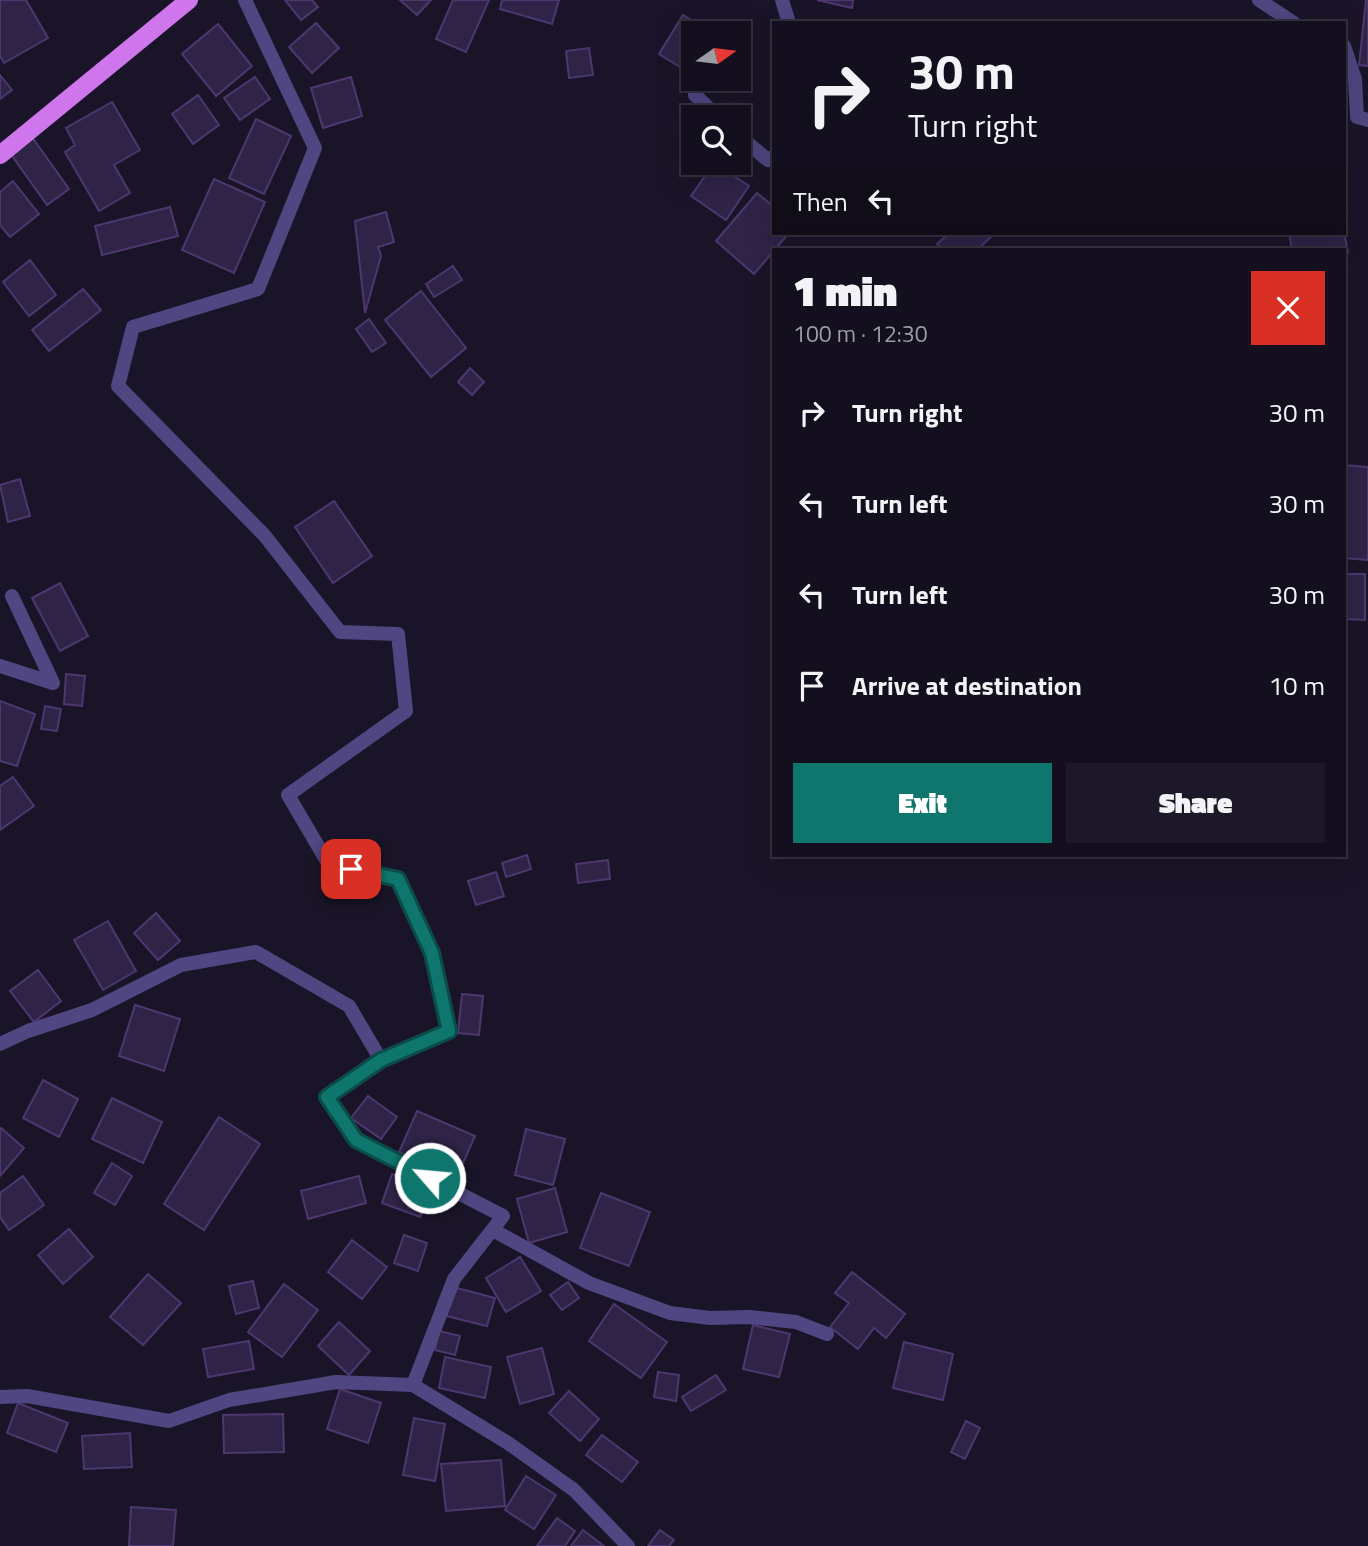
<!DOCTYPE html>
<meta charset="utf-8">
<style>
:root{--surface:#140f1e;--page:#1d1827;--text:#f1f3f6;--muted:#9d9ca4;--line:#332f3c;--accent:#0f766e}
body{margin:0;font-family:"Titillium Web",sans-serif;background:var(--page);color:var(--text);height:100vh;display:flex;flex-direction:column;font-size:26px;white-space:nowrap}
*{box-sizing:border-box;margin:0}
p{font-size:23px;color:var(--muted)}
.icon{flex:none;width:38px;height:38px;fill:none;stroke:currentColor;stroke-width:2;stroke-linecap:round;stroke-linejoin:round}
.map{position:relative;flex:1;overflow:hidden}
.sheet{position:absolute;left:772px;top:248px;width:574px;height:609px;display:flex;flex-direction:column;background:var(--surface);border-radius:0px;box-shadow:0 7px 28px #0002,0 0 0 2px var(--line)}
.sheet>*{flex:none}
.hud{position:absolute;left:772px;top:21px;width:574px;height:214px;border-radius:0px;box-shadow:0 7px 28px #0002,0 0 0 2px var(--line);background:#140f1e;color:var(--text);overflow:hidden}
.needle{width:46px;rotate:76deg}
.fabs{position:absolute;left:681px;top:21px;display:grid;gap:14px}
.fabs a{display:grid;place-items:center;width:70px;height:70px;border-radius:0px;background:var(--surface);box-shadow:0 7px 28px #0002,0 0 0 2px var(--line);font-size:35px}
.pin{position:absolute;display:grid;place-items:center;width:60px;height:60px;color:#fff;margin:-30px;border-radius:14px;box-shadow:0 4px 10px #0006}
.me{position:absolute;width:77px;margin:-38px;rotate:297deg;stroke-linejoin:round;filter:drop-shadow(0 0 5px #0008)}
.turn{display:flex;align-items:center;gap:24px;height:147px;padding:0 21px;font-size:32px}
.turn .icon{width:91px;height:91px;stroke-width:2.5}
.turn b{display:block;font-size:49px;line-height:60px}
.then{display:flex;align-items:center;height:66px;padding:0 21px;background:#0003;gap:14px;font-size:26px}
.round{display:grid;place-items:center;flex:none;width:74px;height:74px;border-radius:0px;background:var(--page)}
.overview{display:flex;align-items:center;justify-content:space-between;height:119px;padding:0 21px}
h1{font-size:42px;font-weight:800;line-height:52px}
.cta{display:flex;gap:14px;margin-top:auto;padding:14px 21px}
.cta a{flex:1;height:80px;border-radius:0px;background:var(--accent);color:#fff;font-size:28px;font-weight:800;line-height:80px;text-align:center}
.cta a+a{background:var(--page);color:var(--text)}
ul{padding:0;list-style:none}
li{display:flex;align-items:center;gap:21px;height:91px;padding:0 21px}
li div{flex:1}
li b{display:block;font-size:26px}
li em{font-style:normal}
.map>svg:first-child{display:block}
</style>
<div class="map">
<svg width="1368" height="1546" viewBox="0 0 1368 1546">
<rect width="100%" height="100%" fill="#1a1428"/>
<g fill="#2f2347" stroke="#4b386f" stroke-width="2">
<polygon points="0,0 26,0 48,38 4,63 0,56"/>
<polygon points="285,0 312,0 318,7 301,20"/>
<polygon points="400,0 431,0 417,15"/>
<polygon points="453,0 489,0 466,52 436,39"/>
<polygon points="502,0 559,0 552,24 500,9"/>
<polygon points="817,0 853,0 852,8"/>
<polygon points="1366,0 1368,0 1368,66 1359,65"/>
<polygon points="683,15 712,33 693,33 693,75 659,54"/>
<polygon points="316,23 339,48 312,73 289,47"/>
<polygon points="218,24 252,66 216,96 182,54"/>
<polygon points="589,48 593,75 569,78 566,51"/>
<polygon points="0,75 12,90 0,99"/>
<polygon points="255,77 270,99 240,120 224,98"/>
<polygon points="351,77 362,116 323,128 311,88"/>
<polygon points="198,95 219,125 193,144 172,114"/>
<polygon points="112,102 140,150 114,165 130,193 99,211 65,152 75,145 66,128"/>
<polygon points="256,119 291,136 264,194 229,178"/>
<polygon points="32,137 69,189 47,205 10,153"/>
<polygon points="714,163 749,186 726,220 691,196"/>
<polygon points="214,179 265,202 234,273 182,250"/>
<polygon points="13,181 39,214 10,237 0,225 0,192"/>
<polygon points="757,193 774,207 774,233 789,233 754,274 716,241"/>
<polygon points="170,207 178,236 102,255 95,226"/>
<polygon points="386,212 394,242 378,247 381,256 365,313 355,221"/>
<polygon points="1344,232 1348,252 1344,253 1344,250 1292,250 1289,233"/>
<polygon points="949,233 995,233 977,250 942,250 937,244"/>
<polygon points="30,260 56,295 29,316 3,282"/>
<polygon points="453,266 462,280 434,297 426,284"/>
<polygon points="83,289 101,310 49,351 32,330"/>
<polygon points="421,291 466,348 431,377 385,320"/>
<polygon points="369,319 386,343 372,352 356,329"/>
<polygon points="470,368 484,382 472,395 458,382"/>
<polygon points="1344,465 1368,467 1368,560 1344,558"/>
<polygon points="20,479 30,516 8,522 0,485"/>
<polygon points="334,501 372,556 333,583 295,527"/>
<polygon points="1344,574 1365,574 1365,620 1344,619"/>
<polygon points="60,583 88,636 60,651 32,598"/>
<polygon points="66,674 85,676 82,706 64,704"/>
<polygon points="0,701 35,714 17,766 0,761"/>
<polygon points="45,706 61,709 57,731 41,729"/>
<polygon points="13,777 34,806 0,830 0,786"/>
<polygon points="527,855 531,869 506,877 502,863"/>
<polygon points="608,860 610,879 578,883 576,864"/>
<polygon points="496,872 504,896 476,905 468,881"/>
<polygon points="156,913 180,941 158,960 134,933"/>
<polygon points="108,921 136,971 103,990 74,940"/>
<polygon points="38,970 61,1001 34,1022 10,991"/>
<polygon points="462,994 483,996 479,1035 458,1033"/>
<polygon points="135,1005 180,1019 164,1071 119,1056"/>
<polygon points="43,1080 78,1099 59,1137 23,1118"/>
<polygon points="368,1096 397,1117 381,1139 351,1118"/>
<polygon points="112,1098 162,1122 143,1163 92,1139"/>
<polygon points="417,1111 475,1136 457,1177 399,1152"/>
<polygon points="219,1117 260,1144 204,1230 164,1204"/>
<polygon points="1,1128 24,1148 0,1176 0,1129"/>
<polygon points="526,1129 565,1139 553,1185 515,1175"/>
<polygon points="112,1163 132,1176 115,1205 94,1193"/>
<polygon points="392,1174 431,1188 420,1217 382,1203"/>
<polygon points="23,1176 44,1205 9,1230 0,1217 0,1193"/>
<polygon points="359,1176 366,1203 308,1219 301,1191"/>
<polygon points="555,1188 567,1232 529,1243 517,1199"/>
<polygon points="601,1193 650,1212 629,1266 580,1248"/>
<polygon points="69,1229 93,1257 63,1284 38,1255"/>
<polygon points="404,1235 427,1243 418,1271 394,1263"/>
<polygon points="352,1240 387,1267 362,1299 328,1272"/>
<polygon points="520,1257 541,1291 506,1312 486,1278"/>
<polygon points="852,1272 905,1314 886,1338 874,1328 858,1349 830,1327 849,1303 835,1293"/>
<polygon points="148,1274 181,1303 143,1345 110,1317"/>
<polygon points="253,1281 259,1308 236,1314 229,1286"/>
<polygon points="568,1282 579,1298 562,1310 550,1295"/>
<polygon points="284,1284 318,1310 282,1357 248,1332"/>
<polygon points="453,1287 495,1298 487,1326 446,1316"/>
<polygon points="614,1304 667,1342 641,1378 589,1341"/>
<polygon points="339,1322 370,1351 349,1375 318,1346"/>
<polygon points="753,1325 790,1334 779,1377 743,1369"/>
<polygon points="439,1331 460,1336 455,1355 435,1350"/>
<polygon points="249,1341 254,1369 208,1377 203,1349"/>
<polygon points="904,1342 953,1354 943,1400 893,1388"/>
<polygon points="542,1348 554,1394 520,1404 507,1357"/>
<polygon points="445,1357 491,1367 485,1398 439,1388"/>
<polygon points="658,1372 679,1375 676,1401 654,1397"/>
<polygon points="716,1375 726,1390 691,1411 682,1397"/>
<polygon points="340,1389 381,1403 368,1443 327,1429"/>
<polygon points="569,1391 599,1419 580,1441 549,1413"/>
<polygon points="18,1403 68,1423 56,1452 7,1433"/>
<polygon points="283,1414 284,1452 224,1453 223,1415"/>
<polygon points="414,1418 445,1424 435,1481 403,1475"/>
<polygon points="966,1421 980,1428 965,1459 951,1452"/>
<polygon points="130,1433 132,1467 84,1469 82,1436"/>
<polygon points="602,1435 638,1462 622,1482 586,1455"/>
<polygon points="501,1460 505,1506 446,1511 441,1464"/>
<polygon points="526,1476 556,1495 534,1529 505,1510"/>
<polygon points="131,1507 176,1510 173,1546 129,1546"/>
<polygon points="557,1518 575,1531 565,1546 537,1546"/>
<polygon points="583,1530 604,1546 571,1546"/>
<polygon points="660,1530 674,1540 669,1546 648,1546"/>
</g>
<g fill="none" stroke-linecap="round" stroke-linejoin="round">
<g stroke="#504681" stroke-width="14">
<polyline points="245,0 315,148 258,289 133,327 118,386 265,536 340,632 398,634 406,711 288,795 328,863 398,879 432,952 448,1031 381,1060"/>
<polyline points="782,0 789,23"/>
<polyline points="1259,0 1294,23"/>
<polyline points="1344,46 1355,79 1357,117 1368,120"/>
<polyline points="695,95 718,117"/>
<polyline points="738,135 768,160 774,156"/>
<polyline points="0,666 53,683 12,596"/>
<polyline points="0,1044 28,1031 92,1010 181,965 256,952 349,1006 381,1060 327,1097 356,1140 503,1216 454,1279 413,1385 336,1382 229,1400 169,1421 27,1396 0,1397"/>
<polyline points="493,1230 589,1283 670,1313 710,1318 749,1317 796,1322 827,1334"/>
<polyline points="413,1385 508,1443 574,1490 628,1546"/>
</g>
<polyline stroke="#cf76ec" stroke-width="18" points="0,155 189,0"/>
</g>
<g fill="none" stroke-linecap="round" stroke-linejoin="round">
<g stroke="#0a4d48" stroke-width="18">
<polyline id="route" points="351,869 398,879 432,953 449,1031 381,1060 327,1097 356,1140 430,1178"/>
</g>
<use href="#route" stroke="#0f766e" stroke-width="12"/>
</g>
</svg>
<div class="fabs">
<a><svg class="needle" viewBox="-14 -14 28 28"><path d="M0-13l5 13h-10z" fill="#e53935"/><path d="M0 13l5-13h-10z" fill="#9d9ca4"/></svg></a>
<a><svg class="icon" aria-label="search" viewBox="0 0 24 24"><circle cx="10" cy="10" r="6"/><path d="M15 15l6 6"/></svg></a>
</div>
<div class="pin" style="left:351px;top:869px;background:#d93025"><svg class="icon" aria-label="arrive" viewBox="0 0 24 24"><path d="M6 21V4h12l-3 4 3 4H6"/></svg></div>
<svg class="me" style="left:430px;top:1178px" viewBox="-20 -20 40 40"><circle r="17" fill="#0f766e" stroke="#fff" stroke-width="3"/><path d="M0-11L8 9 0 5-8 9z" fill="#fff"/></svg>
<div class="hud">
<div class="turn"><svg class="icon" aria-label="right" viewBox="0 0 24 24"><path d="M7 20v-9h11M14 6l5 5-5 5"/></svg><div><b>30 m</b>Turn right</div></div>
<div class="then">Then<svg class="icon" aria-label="left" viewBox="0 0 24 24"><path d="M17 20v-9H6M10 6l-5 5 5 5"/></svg></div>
</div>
<section class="sheet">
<div class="overview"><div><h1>1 min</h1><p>100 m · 12:30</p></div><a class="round" style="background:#d93025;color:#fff"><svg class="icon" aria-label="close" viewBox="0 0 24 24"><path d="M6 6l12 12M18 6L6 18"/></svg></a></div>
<ul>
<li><svg class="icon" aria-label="right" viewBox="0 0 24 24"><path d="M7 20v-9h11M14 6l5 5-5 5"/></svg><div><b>Turn right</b></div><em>30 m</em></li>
<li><svg class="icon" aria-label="left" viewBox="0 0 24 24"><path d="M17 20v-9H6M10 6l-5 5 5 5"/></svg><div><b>Turn left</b></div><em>30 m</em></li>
<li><svg class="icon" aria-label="left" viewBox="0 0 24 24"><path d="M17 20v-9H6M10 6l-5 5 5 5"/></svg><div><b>Turn left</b></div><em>30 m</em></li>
<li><svg class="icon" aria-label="arrive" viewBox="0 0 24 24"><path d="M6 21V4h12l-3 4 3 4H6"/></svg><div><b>Arrive at destination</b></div><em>10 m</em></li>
</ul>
<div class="cta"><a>Exit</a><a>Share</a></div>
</section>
</div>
